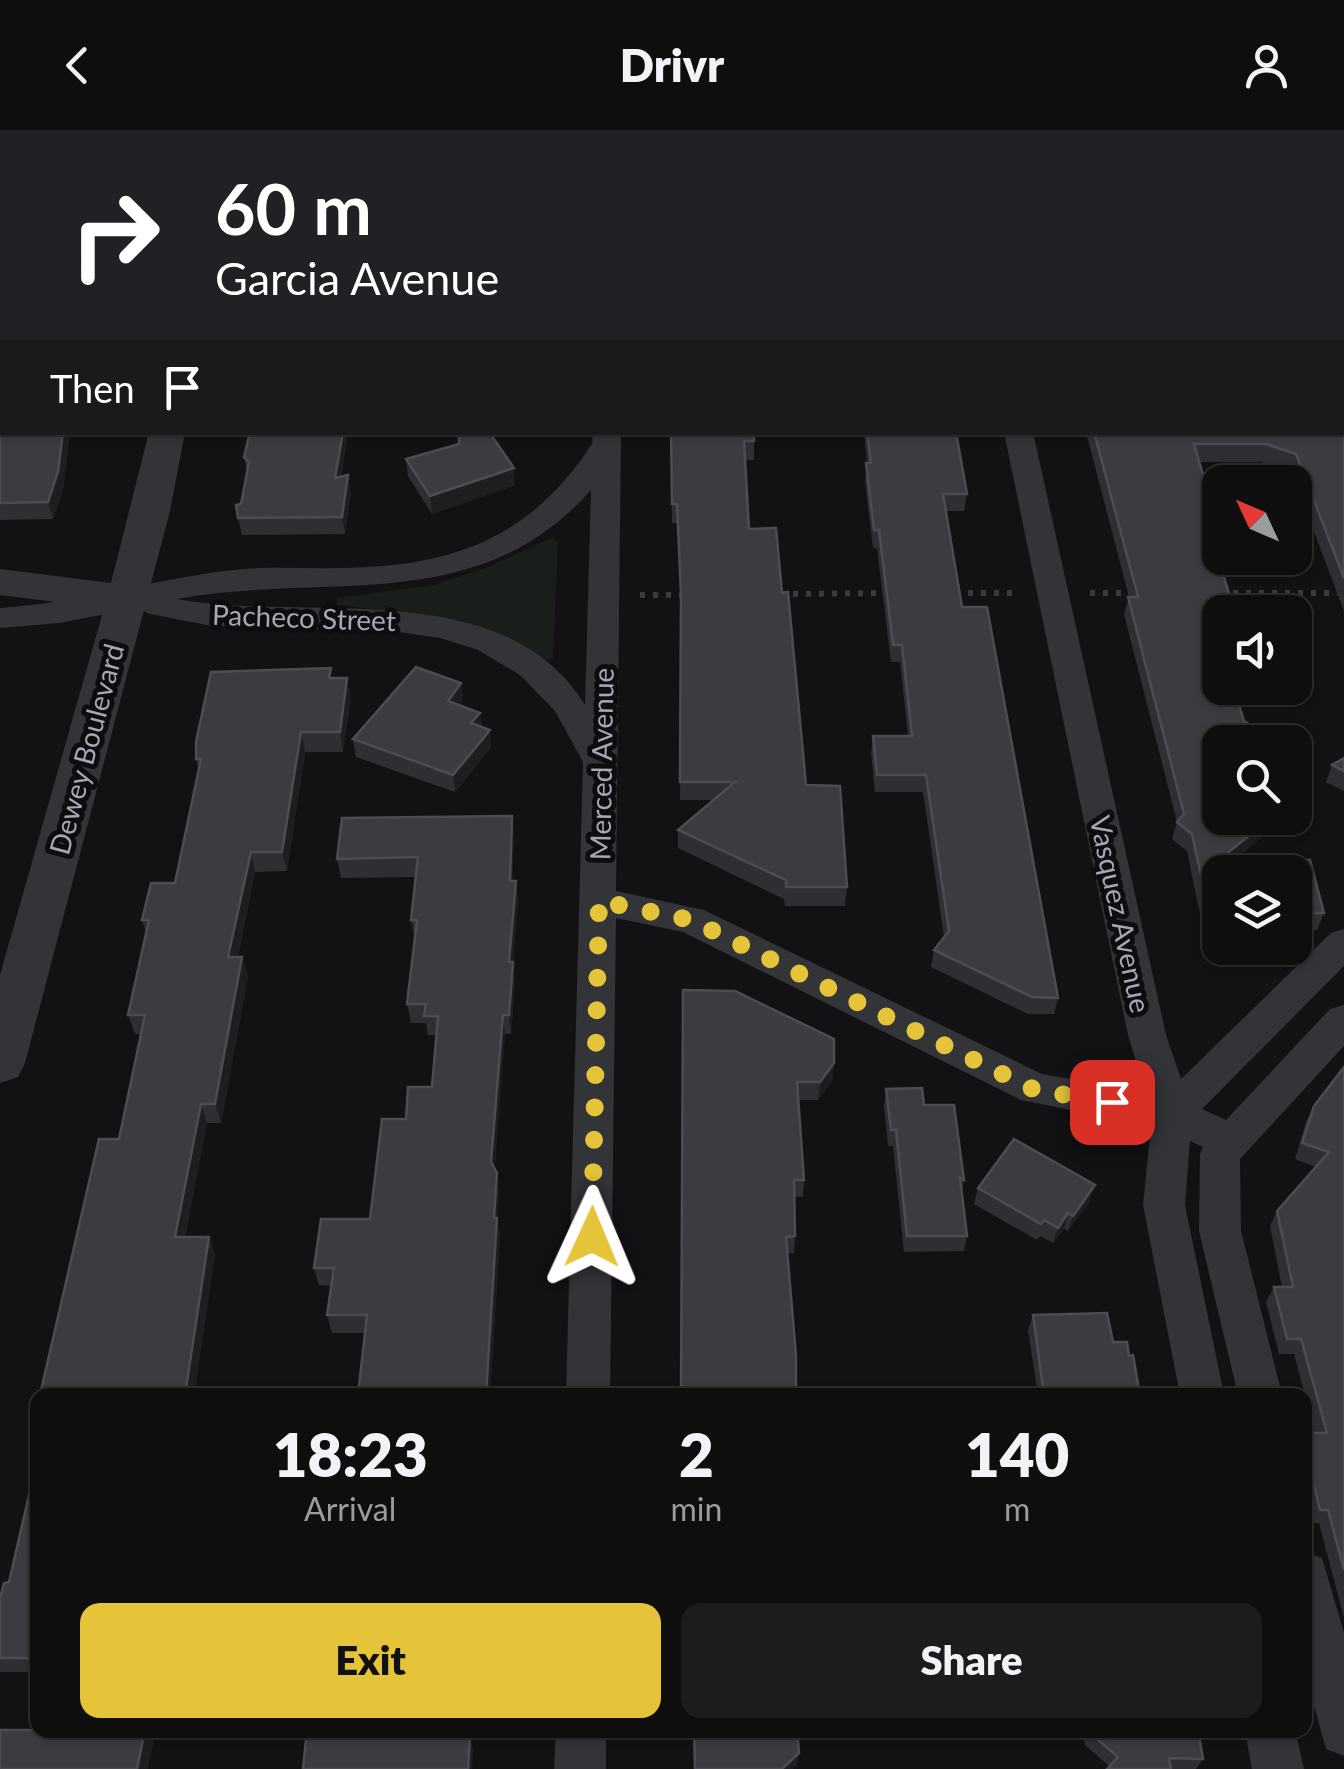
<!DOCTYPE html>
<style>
:root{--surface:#0e0e0f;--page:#1c1c1d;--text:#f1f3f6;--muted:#9b9c9e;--line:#2e2e2f;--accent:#e5c439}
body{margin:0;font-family:Lato,sans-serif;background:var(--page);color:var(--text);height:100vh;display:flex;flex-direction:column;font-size:38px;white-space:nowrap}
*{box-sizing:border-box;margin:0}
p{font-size:32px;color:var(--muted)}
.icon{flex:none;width:55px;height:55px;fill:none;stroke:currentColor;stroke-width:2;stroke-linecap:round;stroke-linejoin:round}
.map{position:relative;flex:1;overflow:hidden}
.details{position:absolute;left:30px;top:1258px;width:1282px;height:350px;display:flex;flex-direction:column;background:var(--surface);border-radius:20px;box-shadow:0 2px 8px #0004,0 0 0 2px var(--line)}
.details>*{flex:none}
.hud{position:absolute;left:0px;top:0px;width:1345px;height:305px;box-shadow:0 2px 8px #0004,0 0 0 2px var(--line);background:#202124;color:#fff;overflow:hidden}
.needle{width:65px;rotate:314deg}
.tools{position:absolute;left:1202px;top:335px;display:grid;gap:20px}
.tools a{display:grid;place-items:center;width:110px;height:110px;border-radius:20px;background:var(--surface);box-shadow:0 2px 8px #0004,0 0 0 2px var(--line);font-size:50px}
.pin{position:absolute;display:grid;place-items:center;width:85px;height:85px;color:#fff;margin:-42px;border-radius:20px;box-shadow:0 5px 15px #0006}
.me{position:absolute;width:110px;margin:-55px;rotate:1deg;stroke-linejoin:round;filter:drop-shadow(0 0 8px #0008)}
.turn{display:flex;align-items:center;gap:35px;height:210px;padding:0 50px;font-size:45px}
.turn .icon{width:130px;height:130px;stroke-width:2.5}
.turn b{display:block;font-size:70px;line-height:85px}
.then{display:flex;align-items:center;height:95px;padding:0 50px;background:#0003;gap:20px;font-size:38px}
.eta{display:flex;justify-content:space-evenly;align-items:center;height:170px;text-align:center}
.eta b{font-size:60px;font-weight:800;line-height:70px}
.cta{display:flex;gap:20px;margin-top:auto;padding:20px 50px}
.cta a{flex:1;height:115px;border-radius:20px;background:var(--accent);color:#111;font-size:40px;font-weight:800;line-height:115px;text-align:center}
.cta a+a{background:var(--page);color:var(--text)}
header{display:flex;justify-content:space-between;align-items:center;height:130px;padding:0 50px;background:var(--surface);font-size:45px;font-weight:800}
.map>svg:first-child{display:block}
</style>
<header><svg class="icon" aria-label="back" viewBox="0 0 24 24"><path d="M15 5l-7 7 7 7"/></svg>Drivr<svg class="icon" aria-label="person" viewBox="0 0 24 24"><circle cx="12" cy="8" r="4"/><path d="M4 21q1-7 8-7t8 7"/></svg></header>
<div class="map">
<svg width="1344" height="1639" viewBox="0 0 1344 1639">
<rect width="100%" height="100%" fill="#121214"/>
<polygon fill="#191e1a" points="553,407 558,413 553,528 542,532 474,496 446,488 338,475 337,468 433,455 488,437"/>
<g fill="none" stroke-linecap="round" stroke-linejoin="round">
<g stroke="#3a3a3f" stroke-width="6" stroke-dasharray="5 8" stroke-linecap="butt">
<polyline points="955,463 1013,463"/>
<polyline points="1090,463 1133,463"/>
<polyline points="1220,463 1344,463"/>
<polyline points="780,464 888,463"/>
<polyline points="640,465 688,465"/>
</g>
<g fill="#333438" fill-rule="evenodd">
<rect x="596" y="0" width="24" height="2"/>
<polygon points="941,0 965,0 966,2 942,2"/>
<rect x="1342" y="31" width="2" height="14"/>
<rect x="1342" y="270" width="2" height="18"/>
<path d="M593,302h28l-5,459 88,19 338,164 103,18 -17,-57 -124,-603h29l133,603 15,44 150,-146 13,-4v37l-142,143 24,11 104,-111 14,-4v41l-104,113 1,72 41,164h-44l-39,-164 1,-77 3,-7 -13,-6 -5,64 39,190h-44l-37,-190 8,-79 -130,-26 -338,-168 -67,-14 -6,477h-44l17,-633 -28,-51 -35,-36 -42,-25 -38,-12 -48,-7 -180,-5 -62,-12 -13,-6 -78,15 -59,5v-20c79,-5 154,-29 233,-38 35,-4 71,-1 106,-2 112,-1 190,-28 253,-124zM591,360l-6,215c-80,-132 -282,-82 -408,-106 149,-28 300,20 414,-109z"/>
<polygon points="1305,1422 1322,1428 1344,1503 1344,1626 1326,1619 1305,1544"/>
<polygon points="556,1600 606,1600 606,1639 554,1639"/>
<polygon points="1245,1600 1295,1600 1304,1639 1252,1639"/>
</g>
<g fill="#333438" fill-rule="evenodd">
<rect x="232" y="0" width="30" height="2"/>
<polygon points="149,302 185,302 170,381 25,933 18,947 0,953 0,845 104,478 0,465 0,439 111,453"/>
</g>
</g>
<g fill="#2f2e32">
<polygon points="0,0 169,0 168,2 2,2 2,148 0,148"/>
<polygon points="977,0 1344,0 1344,5 1342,2 979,2"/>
<polygon points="0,193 70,302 63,359 53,389 0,390"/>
<polygon points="1342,299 1344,299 1344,481 1291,341 1261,332 1199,332 1220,403 1220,428 1224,428 1221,438 1235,482 1220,482 1220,558 1234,558 1244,591 1262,603 1259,612 1220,612 1220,688 1281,688 1278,694 1235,729 1310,730 1324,783 1317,800 1295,800 1295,742 1220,742 1220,818 1265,818 1207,818 1187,721 1172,709 1177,692 1124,484 1129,467 1086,302 1342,302"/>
<polygon points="250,302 346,302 347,310 341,347 351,362 345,404 242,405 238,388 247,343 244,327"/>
<polygon points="671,302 754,311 754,330 745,330 749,399 782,463 806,655 847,757 845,776 785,776 784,769 678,718 678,700 713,670 680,670 681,481 677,393 672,393"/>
<polygon points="864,302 956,302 967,364 964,381 946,381 962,477 1058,868 1054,884 1028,884 931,837 934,820 944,807 923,662 875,662 871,623 873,606 908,606 900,532 891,532 877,418 873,418 865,351 867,333"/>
<polygon points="459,314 515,355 432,384 408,346 406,329"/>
<polygon points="333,548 351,568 343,622 305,622 287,741 255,742 238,827 242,827 248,846 221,993 207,993 185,1107 209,1107 215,1124 194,1265 40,1265 119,1009 141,904 135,904 128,885 146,803 142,790 175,753 199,641 196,629"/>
<polygon points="461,553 463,570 459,575 480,583 482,597 491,617 455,662 356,627 353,609"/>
<polygon points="1344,628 1344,661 1326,652 1332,635"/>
<polygon points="514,705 512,751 516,751 518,770 513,832 515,851 511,904 505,904 494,1039 499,1061 497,1089 500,1106 490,1265 358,1265 365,1203 332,1203 327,1185 332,1156 319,1155 314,1138 370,1089 406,989 432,957 436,905 428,905 426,893 411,893 407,874 415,810 411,790 416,747 341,748 337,729"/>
<polygon points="683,860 834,933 832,951 818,970 798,970 804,1050 803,1067 794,1067 795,1106 794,1123 787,1123"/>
<polygon points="1344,937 1344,1488 1319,1393 1312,1393 1305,1365 1305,1306 1307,1303 1315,1303 1294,1224 1279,1224 1266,1172 1274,1157 1282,1157 1270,1096 1277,1081 1316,1037 1295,1029 1306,992 1314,976"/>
<polygon points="886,959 924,975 964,1050 962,1059 967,1106 964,1121 904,1122 893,1016 888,1016 884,975"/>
<polygon points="978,1058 1090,1071 1068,1101 1064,1099 1053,1113 1040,1106 1037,1110 974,1074"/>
<polygon points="1033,1185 1113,1212 1129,1226 1140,1265 1038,1265 1028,1200"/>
<polygon points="38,1326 38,1542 0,1542 0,1468 9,1452"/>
<polygon points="1082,1600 1198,1600 1203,1629 1196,1639 1107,1639 1109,1636 1085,1615"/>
</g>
<g fill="#1e1d20">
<polygon points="1304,0 1339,0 1339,2 1297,2"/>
<polygon points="63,302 70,302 63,359 53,389 48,372"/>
<polygon points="343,302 346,302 347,310 338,366 335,348"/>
<polygon points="514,338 515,355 432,384 430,366"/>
<polygon points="348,345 351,362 345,404 342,387"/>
<polygon points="347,548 351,568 343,622 340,602"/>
<polygon points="461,553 463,570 450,588 448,571"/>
<polygon points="480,583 482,600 471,593"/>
<polygon points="490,600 491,617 455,662 453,645"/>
<polygon points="301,602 305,622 287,741 282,722"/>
<polygon points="512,686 514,705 512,770 510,751"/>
<polygon points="1271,688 1281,688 1278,694 1215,746 1220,729"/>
<polygon points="251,722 255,742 234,846 228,827"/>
<polygon points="516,751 518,770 511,851 509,832"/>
<polygon points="242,827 248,846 221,993 215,974"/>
<polygon points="513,832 515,851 511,904 509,885"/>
<polygon points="503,885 505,904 494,1050 491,1032"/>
<polygon points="834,933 832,951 818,970 820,952"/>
<polygon points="201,974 207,993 182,1124 175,1107"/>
<polygon points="497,1043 499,1061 497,1089 500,1106 490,1265 486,1265"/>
<polygon points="1095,1055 1090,1071 1068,1101 1073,1086"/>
<polygon points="1068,1083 1064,1099 1053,1113 1058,1098"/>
<polygon points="209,1107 215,1124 194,1265 185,1265"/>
<polygon points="145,1600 156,1600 148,1639 137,1639"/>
<polygon points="470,1607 473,1620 472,1639 468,1639"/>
<polygon points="799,1623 797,1635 793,1639 782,1639"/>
</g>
<g fill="#3c3b40" stroke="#4c4c52" stroke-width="2.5">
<polygon points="0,0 160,0 159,1 165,1 164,2 2,2 2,131 0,131"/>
<rect x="316" y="0" width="237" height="2"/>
<polygon points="665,0 901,0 902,2 665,2"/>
<polygon points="991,0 1304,0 1297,2 993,2"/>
<polygon points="1344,63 1344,212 1342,212 1342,64"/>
<polygon points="2,187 2,302 63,302 58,342 48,372 0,373 0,193"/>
<polygon points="1342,299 1344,299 1344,448 1296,324 1266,314 1194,314 1220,403 1220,422 1216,422 1235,482 1220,482 1220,507 1218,507 1220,513 1220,558 1234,558 1244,591 1262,603 1252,612 1220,612 1220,688 1271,688 1220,729 1310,730 1324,783 1295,783 1295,742 1220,742 1220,802 1213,801 1192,704 1177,692 1184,684 1128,467 1138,467 1094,302 1342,302"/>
<polygon points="250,302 343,302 335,348 348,345 342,387 238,388 236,375 241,374 249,332 244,327"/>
<polygon points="459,302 489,302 514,338 430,366 406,329 459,314"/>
<polygon points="671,302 754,302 754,311 744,311 749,399 776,398 782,463 788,462 806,655 840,656 847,757 786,757 786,750 678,700 735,652 680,652 681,464 677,374 672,374"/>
<polygon points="867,302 956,302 967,364 943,364 962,477 987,477 1058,868 1032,867 934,820 949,801 926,645 877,645 873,606 912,606 902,515 893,515 879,400 874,400 866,333 871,333"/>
<polygon points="416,537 461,553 448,571 480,583 471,593 490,600 453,645 353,609"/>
<polygon points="331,538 329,548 347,548 340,602 301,602 282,722 251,722 228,827 242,827 215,974 201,974 175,1107 209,1107 185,1265 40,1265 99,1009 119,1009 145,885 128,885 149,790 142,790 151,753 175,753 201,629 196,629 196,612 211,542"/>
<polygon points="1344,628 1344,641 1332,635"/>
<polygon points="512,686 510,751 516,751 509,832 513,832 509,885 503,885 491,1032 497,1043 494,1088 497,1088 486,1265 358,1265 367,1185 327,1185 334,1138 314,1138 321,1089 370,1089 382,989 406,989 408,957 432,957 438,886 424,886 426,874 407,874 417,790 411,790 418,727 337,729 342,688"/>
<polygon points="683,860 735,861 834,909 834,933 820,952 797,952 804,1050 794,1050 795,1106 786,1107 796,1226 796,1265 681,1265"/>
<polygon points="1344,937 1344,1440 1328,1380 1320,1380 1305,1318 1311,1318 1307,1303 1327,1303 1301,1209 1287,1209 1274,1157 1293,1157 1277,1081 1329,1022 1302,1013 1314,976"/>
<polygon points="922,958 924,975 954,975 964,1050 960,1048 967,1106 907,1106 896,1000 891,1000 886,959"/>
<polygon points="1014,1009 1095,1055 1073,1086 1068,1083 1058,1098 1044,1090 1041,1094 978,1058"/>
<polygon points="1107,1183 1113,1212 1127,1212 1129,1226 1133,1225 1140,1265 1044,1265 1033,1185"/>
<polygon points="38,1326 38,1536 27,1528 0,1528 0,1468 4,1453 9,1452"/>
<polygon points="0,1600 145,1600 137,1639 0,1639"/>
<polygon points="307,1600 450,1600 450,1607 470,1607 468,1639 303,1639"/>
<polygon points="694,1600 797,1600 799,1623 782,1639 695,1639"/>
<polygon points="1090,1600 1198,1600 1203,1629 1169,1628 1171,1639 1107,1639 1118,1627 1091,1604"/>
</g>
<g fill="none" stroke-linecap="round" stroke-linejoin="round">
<polyline stroke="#e5c439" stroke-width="18" stroke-dasharray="0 32.4" points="592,1107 599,771 691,790 1035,960 1112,972"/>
</g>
<g text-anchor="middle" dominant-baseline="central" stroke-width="10" stroke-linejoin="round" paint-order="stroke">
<g font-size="28" fill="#a5a7b3" stroke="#0d0d0f">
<text transform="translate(304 487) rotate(2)">Pacheco Street</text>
<text transform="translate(86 619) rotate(-75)">Dewey Boulevard</text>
<text transform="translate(601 634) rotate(-89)">Merced Avenue</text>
<text transform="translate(1121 784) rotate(78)">Vasquez Avenue</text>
</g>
</g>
</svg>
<div class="tools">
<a><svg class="needle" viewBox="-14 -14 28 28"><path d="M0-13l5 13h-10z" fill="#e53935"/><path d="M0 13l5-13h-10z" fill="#9b9c9e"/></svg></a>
<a><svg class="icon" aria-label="sound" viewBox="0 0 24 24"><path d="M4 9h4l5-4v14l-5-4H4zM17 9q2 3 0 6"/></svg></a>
<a><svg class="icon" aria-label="search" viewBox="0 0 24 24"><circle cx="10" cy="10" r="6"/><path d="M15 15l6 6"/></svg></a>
<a><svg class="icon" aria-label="layers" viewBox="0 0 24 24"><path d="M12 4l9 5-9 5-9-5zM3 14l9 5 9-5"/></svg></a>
</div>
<div class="pin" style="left:1112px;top:972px;background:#d93025"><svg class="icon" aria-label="arrive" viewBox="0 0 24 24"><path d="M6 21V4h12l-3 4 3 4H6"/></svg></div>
<svg class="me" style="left:592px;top:1107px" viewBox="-20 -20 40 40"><path d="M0-17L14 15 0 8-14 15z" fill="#e5c439" stroke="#fff" stroke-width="4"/></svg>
<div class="hud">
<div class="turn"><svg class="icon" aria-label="right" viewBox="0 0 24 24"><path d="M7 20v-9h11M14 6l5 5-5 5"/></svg><div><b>60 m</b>Garcia Avenue</div></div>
<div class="then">Then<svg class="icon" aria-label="arrive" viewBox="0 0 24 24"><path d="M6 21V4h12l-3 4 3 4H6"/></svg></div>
</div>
<section class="details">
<div class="eta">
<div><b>18:23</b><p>Arrival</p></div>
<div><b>2</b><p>min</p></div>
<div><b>140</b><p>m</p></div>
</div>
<div class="cta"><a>Exit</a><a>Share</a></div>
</section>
</div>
